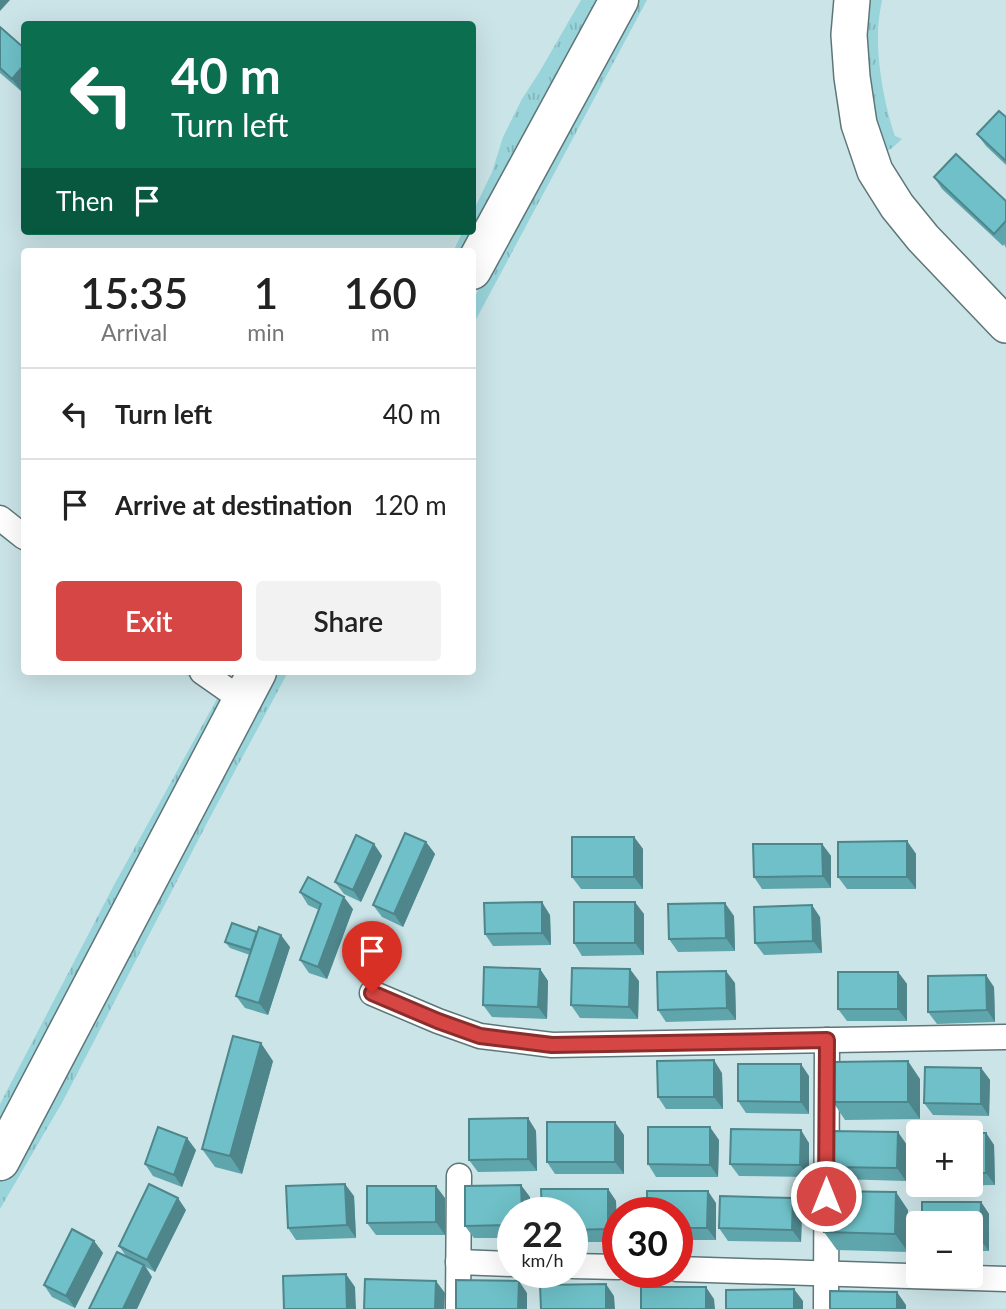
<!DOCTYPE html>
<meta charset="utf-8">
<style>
:root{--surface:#fff;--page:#f2f2f2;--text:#222;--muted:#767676;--line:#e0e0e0;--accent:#d54644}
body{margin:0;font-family:Lato,sans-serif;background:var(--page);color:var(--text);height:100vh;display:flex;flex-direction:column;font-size:26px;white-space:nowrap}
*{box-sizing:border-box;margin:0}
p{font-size:23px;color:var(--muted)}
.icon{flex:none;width:38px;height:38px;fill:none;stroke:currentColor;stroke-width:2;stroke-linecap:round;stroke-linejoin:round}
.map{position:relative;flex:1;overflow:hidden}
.panel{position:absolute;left:21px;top:248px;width:455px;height:427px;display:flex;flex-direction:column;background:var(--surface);border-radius:7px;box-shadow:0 7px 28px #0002}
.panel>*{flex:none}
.hud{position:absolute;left:21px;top:21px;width:455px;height:214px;border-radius:7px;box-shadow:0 7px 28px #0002;background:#0b6e4f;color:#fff;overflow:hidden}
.fabs{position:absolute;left:906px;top:1120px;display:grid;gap:14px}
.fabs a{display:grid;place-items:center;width:77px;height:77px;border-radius:7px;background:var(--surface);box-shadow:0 7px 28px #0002;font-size:35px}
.speed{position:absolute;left:497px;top:1197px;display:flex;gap:14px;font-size:35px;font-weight:700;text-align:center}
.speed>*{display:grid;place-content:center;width:91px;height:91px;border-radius:50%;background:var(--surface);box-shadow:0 7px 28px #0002;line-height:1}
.speed small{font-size:18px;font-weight:400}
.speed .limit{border:10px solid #d22;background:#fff;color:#111}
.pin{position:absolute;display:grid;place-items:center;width:60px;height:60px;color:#fff;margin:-72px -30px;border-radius:50% 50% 50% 0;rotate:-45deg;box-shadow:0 0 7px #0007}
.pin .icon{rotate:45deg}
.me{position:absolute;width:77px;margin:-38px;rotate:0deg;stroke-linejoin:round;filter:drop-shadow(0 0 5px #0008)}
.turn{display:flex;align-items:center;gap:24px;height:147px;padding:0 35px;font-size:32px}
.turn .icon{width:91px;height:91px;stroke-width:2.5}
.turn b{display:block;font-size:49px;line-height:60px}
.then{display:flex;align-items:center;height:66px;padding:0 35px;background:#0003;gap:14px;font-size:26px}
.eta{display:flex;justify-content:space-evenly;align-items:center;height:119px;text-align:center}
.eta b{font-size:42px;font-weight:600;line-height:49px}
.primary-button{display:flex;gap:14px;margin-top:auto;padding:14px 35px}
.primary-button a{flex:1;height:80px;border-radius:7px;background:var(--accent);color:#fff;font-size:28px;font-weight:600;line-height:80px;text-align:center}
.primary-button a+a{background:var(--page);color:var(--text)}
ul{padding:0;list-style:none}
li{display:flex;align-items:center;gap:21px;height:91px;padding:0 35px;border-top:2px solid var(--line)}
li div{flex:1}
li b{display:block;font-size:26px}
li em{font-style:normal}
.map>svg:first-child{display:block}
</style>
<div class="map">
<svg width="1006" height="1309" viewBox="0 0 1006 1309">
<defs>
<pattern id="grass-tufts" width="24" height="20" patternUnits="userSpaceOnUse" patternTransform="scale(1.75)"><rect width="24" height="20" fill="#99d4db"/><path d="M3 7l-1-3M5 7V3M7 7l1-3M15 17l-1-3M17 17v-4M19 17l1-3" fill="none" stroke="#82b5bb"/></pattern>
</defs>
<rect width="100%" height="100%" fill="#cbe4e7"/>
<g fill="url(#grass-tufts)">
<polygon points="581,0 606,0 470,252 453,252 463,231 472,231 473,212 492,172 503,137 522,99 540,71"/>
<polygon points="636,0 647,0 473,325 473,300 542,169"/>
<path d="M867,0h15c-2,11 -4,22 -4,33 -1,31 7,74 17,103l7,3 -10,9 -11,7 -20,-125z"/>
<polygon points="182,672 194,672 236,702 0,1140 0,1104 114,885 218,697"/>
<polygon points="273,672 288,672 207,823 63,1101 0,1209 0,1179"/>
</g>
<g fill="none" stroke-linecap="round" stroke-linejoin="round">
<g stroke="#5f7678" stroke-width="27">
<g id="street">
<polyline points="0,518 24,537"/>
<polyline points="202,672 242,700"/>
<polyline points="372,993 438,1021 480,1036 552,1045 1006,1037"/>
<polyline points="458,1262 513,1264"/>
<polyline points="572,1266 618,1267"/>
<polyline points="677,1269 1006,1279"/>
<polyline points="458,1309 459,1176"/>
<polyline points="826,1309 827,1040"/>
</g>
</g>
<g stroke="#5f7678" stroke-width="38">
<polyline id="secondary" points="852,0 849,35 852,77 859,124 875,171 897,206 923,238 1006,325"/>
</g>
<g stroke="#5f7678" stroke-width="41">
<g id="primary">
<polyline points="472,270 619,0"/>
<polyline points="0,1161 257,672"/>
</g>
</g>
<use href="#street" stroke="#fff" stroke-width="24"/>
<use href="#secondary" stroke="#fff" stroke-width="35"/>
<use href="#primary" stroke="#fff" stroke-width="38"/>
</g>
<g fill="#5fa5ac">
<polygon points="0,27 24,48 24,87 21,91 0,73"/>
<polygon points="1006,117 1006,165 986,146 977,134"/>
<polygon points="934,177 1006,201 1006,248 1004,244 1003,246 942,189"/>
<polygon points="634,837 643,849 643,889 581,889 572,877"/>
<polygon points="907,841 916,854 916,889 847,889 838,877"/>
<polygon points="426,842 435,854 403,927 382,917 373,905"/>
<polygon points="374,844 382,856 361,902 344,894 335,882"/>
<polygon points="822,844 831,856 831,888 762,889 754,877"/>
<polygon points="300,892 353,909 327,979 309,973 300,960 319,910 308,905"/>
<polygon points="644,914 644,955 582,956 574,943"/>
<polygon points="550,915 551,945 493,946 485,934"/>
<polygon points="734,916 735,951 678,952 669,939"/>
<polygon points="820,917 822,953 764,955 755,943"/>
<polygon points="225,942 290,947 268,1015 245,1008 236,996 250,955 230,948"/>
<polygon points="540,969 548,981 547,1019 492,1017 483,1005"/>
<polygon points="898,972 907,984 907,1021 847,1021 838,1009"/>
<polygon points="639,981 638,1019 580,1018 571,1005"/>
<polygon points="735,983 736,1020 666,1022 658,1010"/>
<polygon points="994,987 995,1022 937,1024 928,1012"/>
<polygon points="273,1061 242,1174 215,1167 202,1149"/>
<polygon points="981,1068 990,1080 989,1116 933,1115 924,1103"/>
<polygon points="722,1073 723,1109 666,1109 658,1097"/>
<polygon points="809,1076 809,1114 746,1113 738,1101"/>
<polygon points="920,1079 920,1119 845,1120 833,1102"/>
<polygon points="528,1118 536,1131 537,1171 478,1172 469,1160"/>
<polygon points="971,1133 986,1133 994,1145 995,1185 931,1186 930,1185 971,1185"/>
<polygon points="624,1135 624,1174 555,1174 547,1162"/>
<polygon points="719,1140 718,1177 656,1177 648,1164"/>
<polygon points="809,1143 809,1177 739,1176 730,1164"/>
<polygon points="907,1145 906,1181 838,1179 830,1167"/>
<polygon points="196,1150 182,1187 153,1176 145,1164"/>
<polygon points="608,1189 616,1201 617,1242 572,1242 572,1213"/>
<polygon points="354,1196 356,1238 296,1240 288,1228"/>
<polygon points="530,1197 513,1213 513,1238 474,1238 465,1226"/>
<polygon points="445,1198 445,1235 376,1235 367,1223"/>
<polygon points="793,1198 802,1210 801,1242 728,1241 719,1228"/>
<polygon points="981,1202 989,1214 989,1251 971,1251 971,1223"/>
<polygon points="716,1203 716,1240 677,1240 677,1213"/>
<polygon points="186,1210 155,1272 146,1267 152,1277 126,1256 119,1246"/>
<polygon points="908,1210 908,1252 837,1250 824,1232"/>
<polygon points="94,1241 103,1253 75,1308 52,1297 44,1285"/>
</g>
<g fill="#4e868c">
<polygon points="0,0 10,0 0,11"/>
<polygon points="24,65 24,87 21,91 12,79"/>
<polygon points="634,837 643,849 643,889 634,877"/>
<polygon points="907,841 916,854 916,889 907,877"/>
<polygon points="426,842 435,854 403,927 394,914"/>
<polygon points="374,844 382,856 361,902 353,890"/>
<polygon points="822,844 831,856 831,888 823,876"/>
<polygon points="344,897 353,909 327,979 318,967"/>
<polygon points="542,902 550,915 551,945 542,933"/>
<polygon points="635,902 644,914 644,955 635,943"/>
<polygon points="725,903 734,916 735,951 726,938"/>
<polygon points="812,905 820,917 822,953 813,941"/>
<polygon points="281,935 290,947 268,1015 259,1003"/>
<polygon points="540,969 548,981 547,1019 538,1007"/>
<polygon points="630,969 639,981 638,1019 629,1007"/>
<polygon points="726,971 735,983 736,1020 727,1008"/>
<polygon points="898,972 907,984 907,1021 898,1009"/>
<polygon points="986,975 994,987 995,1022 987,1010"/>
<polygon points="261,1043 273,1061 242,1174 230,1156"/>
<polygon points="714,1060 722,1073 723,1109 714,1097"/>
<polygon points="908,1061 920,1079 920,1119 908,1102"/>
<polygon points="801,1064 809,1076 809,1114 801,1102"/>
<polygon points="981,1068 990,1080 989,1116 981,1104"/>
<polygon points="528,1118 536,1131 537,1171 528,1159"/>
<polygon points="615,1122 624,1135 624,1174 615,1162"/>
<polygon points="710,1127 719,1140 718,1177 710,1165"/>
<polygon points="801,1130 809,1143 809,1177 800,1165"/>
<polygon points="898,1132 907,1145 906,1181 897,1168"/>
<polygon points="986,1133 994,1145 995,1185 986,1173"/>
<polygon points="187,1138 196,1150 182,1187 174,1175"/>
<polygon points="345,1184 354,1196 356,1238 347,1225"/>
<polygon points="521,1185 530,1197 530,1213 522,1213"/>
<polygon points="436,1186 445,1198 445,1235 436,1222"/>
<polygon points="608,1189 616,1201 617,1242 608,1229"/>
<polygon points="708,1191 716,1203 716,1240 707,1228"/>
<polygon points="896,1192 908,1210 908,1252 895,1234"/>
<polygon points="178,1198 186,1210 155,1272 147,1260"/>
<polygon points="793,1198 802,1210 801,1242 792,1230"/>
<polygon points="981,1202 989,1214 989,1251 980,1239"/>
<polygon points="94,1241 103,1253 75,1308 66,1296"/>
<polygon points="144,1265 152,1277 137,1309 123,1309"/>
<polygon points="346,1274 355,1287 356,1309 347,1309"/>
<polygon points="436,1281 445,1293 444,1309 435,1309"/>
<polygon points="519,1281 527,1293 527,1309 518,1309"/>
<polygon points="606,1284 614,1296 615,1309 606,1309"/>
<polygon points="706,1287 714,1299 715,1309 706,1309"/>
<polygon points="794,1289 803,1301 803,1309 794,1309"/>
<polygon points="897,1292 906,1305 906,1309 897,1309"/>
</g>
<g fill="#6fc0c8" stroke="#4e868c" stroke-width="2">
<polygon points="0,27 24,48 24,65 12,79 0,68"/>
<polygon points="999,111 1006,117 1006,161 977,134"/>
<polygon points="956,154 1006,201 1006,221 994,234 934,177"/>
<polygon points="405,833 426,842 394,914 373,905"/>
<polygon points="356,835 374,844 353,890 335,882"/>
<rect x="572" y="837" width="62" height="40"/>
<polygon points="907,841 907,877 838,877 838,842"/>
<polygon points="753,844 822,844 823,876 754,877"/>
<polygon points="308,877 344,897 318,967 300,960 321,904 300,892"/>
<polygon points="542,902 542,933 485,934 484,903"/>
<rect x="574" y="902" width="61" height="41"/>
<polygon points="725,903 726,938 669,939 668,904"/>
<polygon points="812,905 813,941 755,943 754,907"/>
<polygon points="232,923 257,932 251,950 225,942"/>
<polygon points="259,927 281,935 259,1003 236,996"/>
<polygon points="484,967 540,969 538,1007 483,1005"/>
<polygon points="572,968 630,969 629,1007 571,1005"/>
<polygon points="726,971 727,1008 658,1010 657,972"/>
<rect x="838" y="972" width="60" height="37"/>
<polygon points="986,975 987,1010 928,1012 928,976"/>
<polygon points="233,1036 261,1043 230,1156 202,1149"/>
<polygon points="714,1060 714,1097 658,1097 657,1061"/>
<polygon points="908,1061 908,1102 833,1102 832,1062"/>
<polygon points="738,1064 801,1064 801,1102 738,1101"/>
<polygon points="925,1067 981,1068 981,1104 924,1103"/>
<polygon points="528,1118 528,1159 469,1160 469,1119"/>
<rect x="547" y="1122" width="68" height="40"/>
<polygon points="158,1127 187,1138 174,1175 145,1164"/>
<polygon points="648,1127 710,1127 710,1165 648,1164"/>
<polygon points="731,1129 801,1130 800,1165 730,1164"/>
<polygon points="830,1131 898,1132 897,1168 830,1167"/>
<rect x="971" y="1133" width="15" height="40"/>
<polygon points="149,1184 178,1198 147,1260 119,1246"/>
<polygon points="345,1184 347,1225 288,1228 286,1186"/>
<polygon points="521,1185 522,1213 513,1213 513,1225 465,1226 465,1186"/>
<polygon points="367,1186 436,1186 436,1222 367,1223"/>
<polygon points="541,1189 608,1189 608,1229 572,1230 572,1213 542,1213"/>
<polygon points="647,1191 708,1191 707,1228 677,1228 677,1213 647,1213"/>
<polygon points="825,1191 896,1192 895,1234 824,1232"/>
<polygon points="720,1196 793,1198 792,1230 719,1228"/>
<polygon points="922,1202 981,1202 980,1239 971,1239 971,1223 922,1223"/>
<polygon points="72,1229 94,1241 66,1296 44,1285"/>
<polygon points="117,1252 144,1265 123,1309 89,1309"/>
<polygon points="346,1274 347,1309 284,1309 283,1276"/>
<polygon points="365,1279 436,1281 435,1309 364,1309"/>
<polygon points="456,1280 519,1281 518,1309 456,1309"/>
<polygon points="606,1284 606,1309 541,1309 540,1285"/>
<rect x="641" y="1287" width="65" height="22"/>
<polygon points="794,1289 794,1309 726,1309 726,1290"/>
<polygon points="830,1291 897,1292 897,1309 830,1309"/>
</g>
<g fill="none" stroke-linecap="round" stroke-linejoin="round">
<g stroke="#8a2e2c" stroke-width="18">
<polyline id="route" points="372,993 438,1021 480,1036 552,1045 827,1040 826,1196"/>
</g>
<use href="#route" stroke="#d54644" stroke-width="12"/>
</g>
</svg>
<div class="fabs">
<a>+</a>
<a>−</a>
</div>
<div class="speed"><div>22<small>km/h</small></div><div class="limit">30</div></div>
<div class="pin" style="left:372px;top:993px;background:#d93025"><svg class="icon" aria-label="arrive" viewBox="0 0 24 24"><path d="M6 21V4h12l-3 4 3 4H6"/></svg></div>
<svg class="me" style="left:826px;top:1196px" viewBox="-20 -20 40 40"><circle r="17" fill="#d54644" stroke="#fff" stroke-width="3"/><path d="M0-11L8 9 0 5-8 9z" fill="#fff"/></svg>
<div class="hud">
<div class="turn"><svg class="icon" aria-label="left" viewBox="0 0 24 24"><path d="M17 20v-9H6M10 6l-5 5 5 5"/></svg><div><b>40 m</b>Turn left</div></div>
<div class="then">Then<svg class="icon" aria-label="arrive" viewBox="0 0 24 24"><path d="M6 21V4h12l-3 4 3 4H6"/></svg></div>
</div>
<section class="panel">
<div class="eta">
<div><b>15:35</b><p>Arrival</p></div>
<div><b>1</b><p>min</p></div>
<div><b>160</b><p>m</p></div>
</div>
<ul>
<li><svg class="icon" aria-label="left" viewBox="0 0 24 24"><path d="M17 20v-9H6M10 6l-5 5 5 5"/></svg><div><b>Turn left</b></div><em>40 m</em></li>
<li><svg class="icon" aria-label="arrive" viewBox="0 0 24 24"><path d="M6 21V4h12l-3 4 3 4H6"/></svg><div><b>Arrive at destination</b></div><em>120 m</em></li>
</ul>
<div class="primary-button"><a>Exit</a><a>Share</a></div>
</section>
</div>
